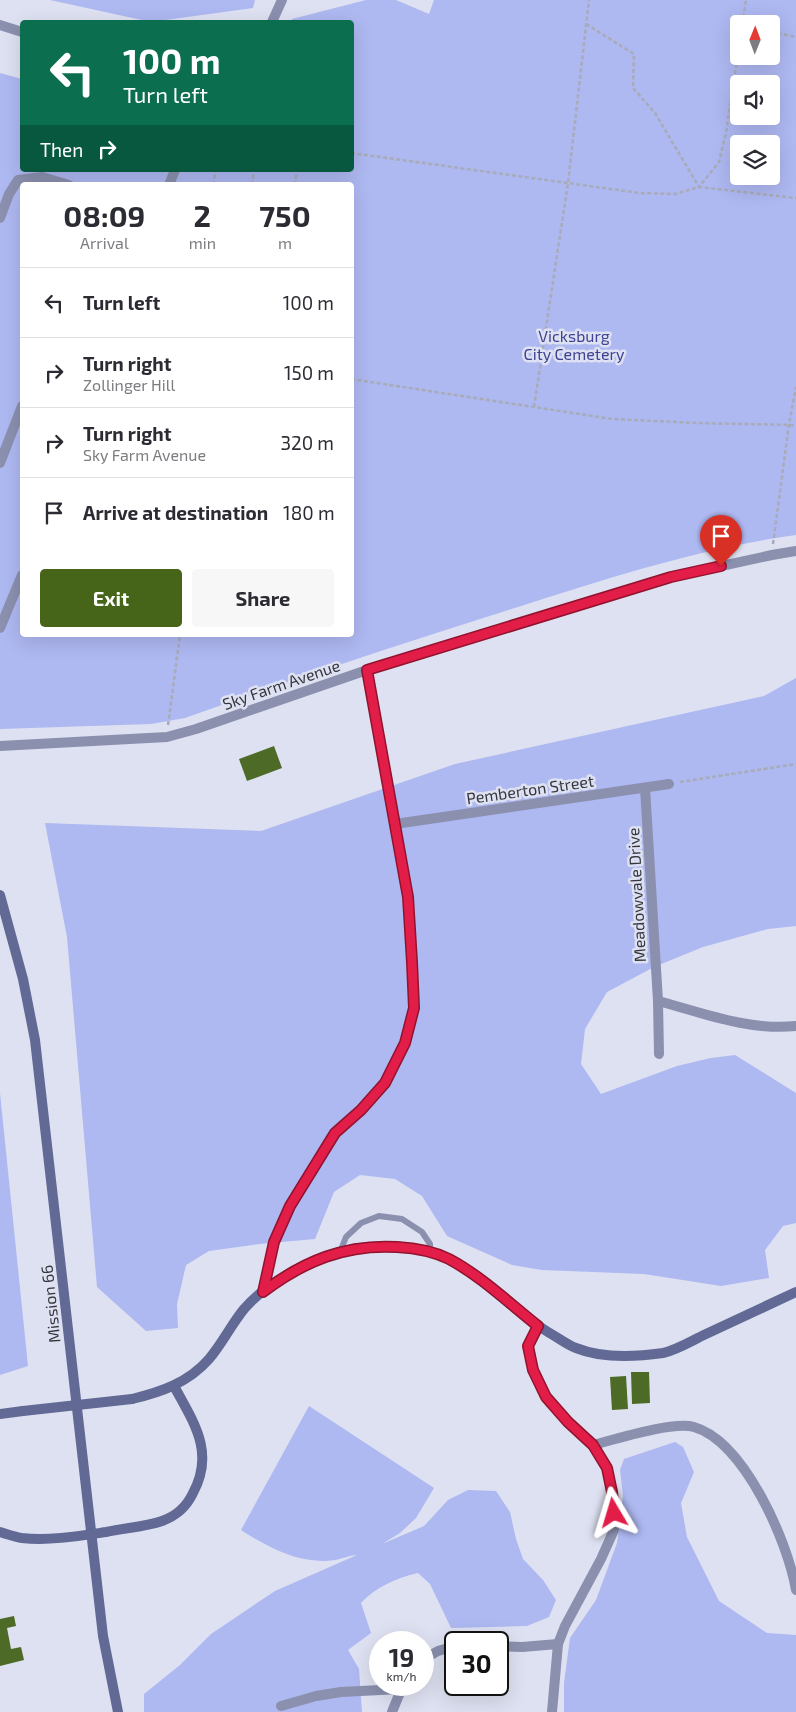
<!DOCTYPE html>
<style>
:root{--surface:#fff;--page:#f7f7f7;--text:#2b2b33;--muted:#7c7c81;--line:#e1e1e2;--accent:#476519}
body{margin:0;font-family:"Exo 2",sans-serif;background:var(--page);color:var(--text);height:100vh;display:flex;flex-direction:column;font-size:19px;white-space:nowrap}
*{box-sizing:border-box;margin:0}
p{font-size:16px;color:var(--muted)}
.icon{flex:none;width:28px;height:28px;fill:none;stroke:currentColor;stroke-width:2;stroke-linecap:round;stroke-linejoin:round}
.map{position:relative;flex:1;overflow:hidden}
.sheet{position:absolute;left:20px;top:182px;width:334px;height:455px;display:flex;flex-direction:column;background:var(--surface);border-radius:5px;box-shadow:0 5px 20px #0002}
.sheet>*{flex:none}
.guide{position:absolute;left:20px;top:20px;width:334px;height:152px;border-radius:5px;box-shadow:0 5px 20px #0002;background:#0b6e4f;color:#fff;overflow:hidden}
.needle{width:32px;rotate:1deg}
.tools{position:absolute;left:730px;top:15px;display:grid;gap:10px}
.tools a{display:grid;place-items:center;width:50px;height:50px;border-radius:5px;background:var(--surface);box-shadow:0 5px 20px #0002;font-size:25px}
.speed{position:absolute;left:369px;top:1631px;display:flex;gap:10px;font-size:25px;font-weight:700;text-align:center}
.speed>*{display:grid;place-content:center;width:65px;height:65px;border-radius:50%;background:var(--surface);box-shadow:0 5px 20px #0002;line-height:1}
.speed small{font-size:12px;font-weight:400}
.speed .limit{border:2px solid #111;border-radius:8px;background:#fff;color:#111}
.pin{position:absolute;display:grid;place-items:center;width:42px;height:42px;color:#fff;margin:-51px -21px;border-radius:50% 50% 50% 0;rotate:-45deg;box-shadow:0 0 5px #0007}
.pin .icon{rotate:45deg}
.me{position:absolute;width:55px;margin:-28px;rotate:353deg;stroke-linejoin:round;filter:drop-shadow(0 0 4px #0008)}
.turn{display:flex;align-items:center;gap:18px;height:105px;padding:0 20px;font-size:22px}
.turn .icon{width:65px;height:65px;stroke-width:2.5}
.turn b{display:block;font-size:35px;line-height:42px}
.then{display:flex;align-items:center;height:48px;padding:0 20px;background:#0003;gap:10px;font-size:19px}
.eta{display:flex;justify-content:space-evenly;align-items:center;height:85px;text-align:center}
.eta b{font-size:30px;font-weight:700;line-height:35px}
.cta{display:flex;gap:10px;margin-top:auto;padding:10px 20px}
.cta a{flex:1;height:58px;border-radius:5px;background:var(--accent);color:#fff;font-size:20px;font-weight:700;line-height:58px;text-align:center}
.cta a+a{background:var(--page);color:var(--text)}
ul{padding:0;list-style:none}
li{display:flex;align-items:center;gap:15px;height:70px;padding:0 20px;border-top:1px solid var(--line)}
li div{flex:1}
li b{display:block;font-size:19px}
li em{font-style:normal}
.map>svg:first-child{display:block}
</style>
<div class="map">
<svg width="796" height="1712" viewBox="0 0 796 1712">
<rect width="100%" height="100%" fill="#dee1f1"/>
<g fill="#aeb8f1" fill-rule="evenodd">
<polygon points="50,0 255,0 253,8 151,22"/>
<path d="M366,0h30l33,14 5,-14h362v535c-95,13 -187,43 -278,72 -112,35 -223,72 -333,111l-34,6 -151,5v-656l22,6v91h329v-148h-61l2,-3zM739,24h32v32h-32zM739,84h32v32h-32zM739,144h32v32h-32zM22,185h329v450h-329z"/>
<polygon points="796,678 796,926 768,929 703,947 654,967 607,992 585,1029 581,1064 601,1094 677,1066 711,1058 735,1055 796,1093 796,1223 783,1226 765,1250 769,1278 721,1286 644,1274 542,1270 512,1265 447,1236 422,1196 395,1179 360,1175 334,1192 315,1239 259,1244 209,1251 186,1265 177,1304 178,1328 146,1331 97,1287 67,937 45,823 261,831 455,764 764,696"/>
<polygon points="0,1093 28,1366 0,1375"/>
<path d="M309,1406l125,82 -18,30 -16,15 -18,11 42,-18 24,-26 20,-10 28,1 14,21 6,27 7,20 20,21 13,20 -7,17 -22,9 -76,2 -21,-44 -12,-11c-22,5 -42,14 -57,30l10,30 -23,17 11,19 3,43h-218v-18l36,-29 31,-31 64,-43 82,-36c-7,0 -15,4 -22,5 -35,5 -66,-12 -94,-30z"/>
<polygon points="675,1442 683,1447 694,1472 681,1503 687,1537 719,1601 767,1633 796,1635 796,1712 564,1712 564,1683 570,1638 596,1600 617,1543 623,1496 620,1470 624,1459"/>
</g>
<g fill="#4d6a26">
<polygon points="274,746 282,768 247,781 239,759"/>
<polygon points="631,1372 649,1372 650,1403 632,1404"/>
<polygon points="626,1376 628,1409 612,1410 610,1377"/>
<polygon points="14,1616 16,1626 7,1628 11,1649 21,1647 24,1660 0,1666 0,1619"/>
</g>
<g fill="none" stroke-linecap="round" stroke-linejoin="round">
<g stroke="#a8abb8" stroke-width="2.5" stroke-dasharray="4 2.5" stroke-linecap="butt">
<polyline points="586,24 634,54 633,88 655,113 699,187 719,162 726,133 739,46"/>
<polyline points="742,24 746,0"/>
<polyline points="771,32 796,37"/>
<polyline points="351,153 640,193 675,194 699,187 796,198"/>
<polyline points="213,185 216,170"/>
<polyline points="252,185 254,170"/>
<polyline points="295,185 297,170"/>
<polyline points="351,379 612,419 697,423 796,425"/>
<polyline points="534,407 568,183 589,0"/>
<polyline points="773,544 789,424 796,387"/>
<polyline points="168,725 180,635"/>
<polyline points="680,782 796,764"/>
</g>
<polyline stroke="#8a90ae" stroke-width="6" points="340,1252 346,1237 361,1223 379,1216 402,1219 422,1232 430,1244 430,1252"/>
<g stroke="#8a90ae" stroke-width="10">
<polyline points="272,22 282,0"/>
<polyline points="0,25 22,32"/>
<polyline points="169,185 175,170"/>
<polyline points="0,218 9,194 18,180 42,177 69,185"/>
<polyline points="0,463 22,406"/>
<polyline points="0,628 22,575"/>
<polyline points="0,746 167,737 196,729 367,670 671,577 772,555 796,551"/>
<polyline points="645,788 658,1001 659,1054"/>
<polyline points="395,824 669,784"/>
<path d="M658,1001c45,12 91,30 138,25"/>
<polyline points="263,1292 274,1242 290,1206 335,1133 361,1110 385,1083 405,1043 414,1008 412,962 408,897 367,670"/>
<polyline points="537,1326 528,1346 533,1369 546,1397 568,1422 593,1445 607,1468 612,1492 614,1513 614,1530 601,1559 565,1626 558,1644 552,1712"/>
<path d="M593,1445c23,-6 80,-24 101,-18 50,14 94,115 102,163"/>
<polyline points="498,1646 522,1647 558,1644"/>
<polyline points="422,1660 438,1651 455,1646"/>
<polyline points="281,1706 316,1696 341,1692 400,1689"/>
<polyline points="392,1712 403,1685"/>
</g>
<g stroke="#616994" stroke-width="10">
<polyline points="0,895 23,979 35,1040 103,1636 118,1712"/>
<path d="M132,1399c29,-7 56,-16 77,-40 13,-15 22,-34 35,-50 26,-30 78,-57 117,-61 36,-5 76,0 106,22 29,21 55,47 86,65 7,4 15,10 23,13 27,11 59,9 87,5 14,-3 30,-13 43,-19 30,-14 60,-28 90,-42"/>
<polyline points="0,1414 23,1411"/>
<path d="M0,1532c7,2 15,5 22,6 27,3 57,-2 84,-6 18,-4 39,-5 56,-11 14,-5 25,-15 31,-28 22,-41 1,-70 -19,-107"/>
</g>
<polyline stroke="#616994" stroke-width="10" points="23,1411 132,1399"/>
</g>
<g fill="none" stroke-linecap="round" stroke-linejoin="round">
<g stroke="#92132f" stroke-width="12">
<path id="route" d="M614,1513l-2,-21 -5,-24 -14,-23 -25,-23 -22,-25 -13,-27 -5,-24 10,-20c-29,-23 -57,-50 -89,-67 -16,-8 -34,-11 -52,-12 -52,-3 -93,14 -134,45l11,-50 16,-36 45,-73 26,-23 24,-27 20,-40 9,-35 -2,-46 -4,-65 -41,-227 304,-93 50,-11"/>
</g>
<use href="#route" stroke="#e11d48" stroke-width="9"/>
</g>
<g text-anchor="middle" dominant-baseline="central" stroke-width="5" stroke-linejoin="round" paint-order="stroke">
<g font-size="16" fill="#3e4394" stroke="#dee1f1">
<text x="574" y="335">Vicksburg<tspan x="574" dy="18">City Cemetery</tspan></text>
</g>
<g font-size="16" fill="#34363c" stroke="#dee1f1">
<text transform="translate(281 684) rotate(-19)">Sky Farm Avenue</text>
<text transform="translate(530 789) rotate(-8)">Pemberton Street</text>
<text transform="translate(636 895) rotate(-93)">Meadowvale Drive</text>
<text transform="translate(50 1304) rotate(-96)">Mission 66</text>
</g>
</g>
</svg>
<div class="tools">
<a><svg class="needle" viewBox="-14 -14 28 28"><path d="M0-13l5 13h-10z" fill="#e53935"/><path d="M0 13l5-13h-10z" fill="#7c7c81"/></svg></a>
<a><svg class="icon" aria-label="sound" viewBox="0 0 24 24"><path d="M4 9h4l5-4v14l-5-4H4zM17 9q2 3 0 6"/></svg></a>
<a><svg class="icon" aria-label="layers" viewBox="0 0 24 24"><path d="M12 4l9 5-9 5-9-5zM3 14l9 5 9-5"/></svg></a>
</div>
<div class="speed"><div>19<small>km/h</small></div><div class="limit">30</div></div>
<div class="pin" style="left:721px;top:566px;background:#d93025"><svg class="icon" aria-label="arrive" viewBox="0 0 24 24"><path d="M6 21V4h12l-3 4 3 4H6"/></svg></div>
<svg class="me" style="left:614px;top:1513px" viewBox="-20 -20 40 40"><path d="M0-17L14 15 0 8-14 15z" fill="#e11d48" stroke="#fff" stroke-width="4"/></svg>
<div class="guide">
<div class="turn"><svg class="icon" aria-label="left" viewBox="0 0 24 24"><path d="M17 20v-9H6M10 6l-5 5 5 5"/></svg><div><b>100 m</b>Turn left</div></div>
<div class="then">Then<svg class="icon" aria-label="right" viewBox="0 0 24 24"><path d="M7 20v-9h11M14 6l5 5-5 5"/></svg></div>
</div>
<section class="sheet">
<div class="eta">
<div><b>08:09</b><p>Arrival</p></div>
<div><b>2</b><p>min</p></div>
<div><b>750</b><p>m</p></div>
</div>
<ul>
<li><svg class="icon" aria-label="left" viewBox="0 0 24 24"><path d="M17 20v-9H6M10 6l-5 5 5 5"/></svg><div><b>Turn left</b></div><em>100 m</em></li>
<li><svg class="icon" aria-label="right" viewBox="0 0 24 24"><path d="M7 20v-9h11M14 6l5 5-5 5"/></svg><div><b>Turn right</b><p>Zollinger Hill</p></div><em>150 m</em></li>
<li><svg class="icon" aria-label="right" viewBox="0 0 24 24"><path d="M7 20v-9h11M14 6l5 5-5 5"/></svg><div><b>Turn right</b><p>Sky Farm Avenue</p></div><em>320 m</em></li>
<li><svg class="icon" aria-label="arrive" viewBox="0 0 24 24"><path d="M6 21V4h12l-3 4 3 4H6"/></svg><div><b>Arrive at destination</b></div><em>180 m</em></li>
</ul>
<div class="cta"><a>Exit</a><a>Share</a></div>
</section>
</div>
